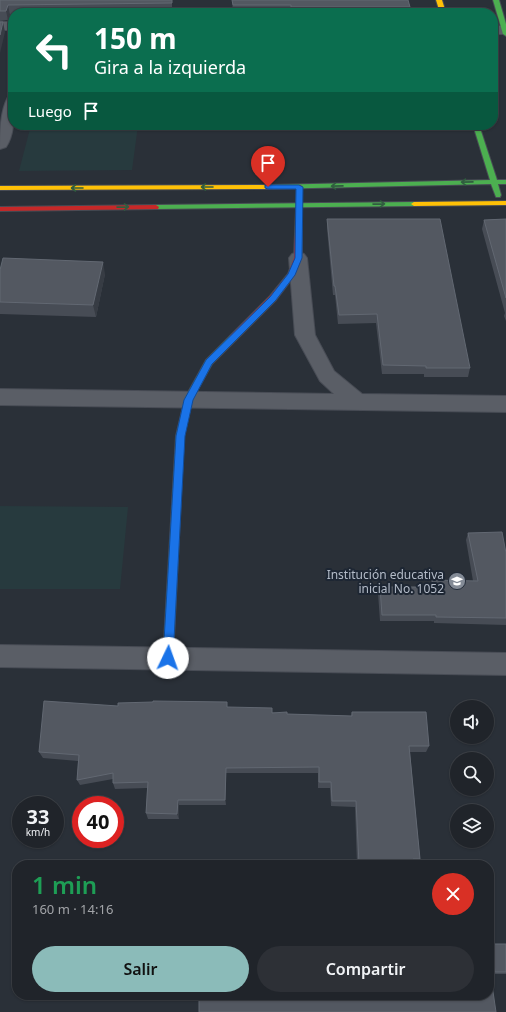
<!DOCTYPE html>
<html lang="es">
<meta charset="utf-8">
<style>
:root{--surface:#20242a;--page:#2d3036;--text:#f1f3f6;--muted:#a2a4a8;--line:#3d4147;--accent:#8bbbb9}
body{margin:0;font-family:"Noto Sans",sans-serif;background:var(--page);color:var(--text);height:100vh;display:flex;flex-direction:column;font-size:15px;white-space:nowrap}
*{box-sizing:border-box;margin:0}
p{font-size:13px;color:var(--muted)}
.icon{flex:none;width:22px;height:22px;fill:none;stroke:currentColor;stroke-width:2;stroke-linecap:round;stroke-linejoin:round}
.map{position:relative;flex:1;overflow:hidden}
.panel{position:absolute;left:12px;top:860px;width:482px;height:140px;display:flex;flex-direction:column;background:var(--surface);border-radius:16px;box-shadow:0 1px 3px #0004,0 0 0 1px var(--line)}
.panel>*{flex:none}
.hud{position:absolute;left:8px;top:8px;width:490px;height:122px;border-radius:16px;box-shadow:0 1px 3px #0004,0 0 0 1px var(--line);background:#0b6e4f;color:#fff;overflow:hidden}
.buttons{position:absolute;left:450px;top:700px;display:grid;gap:8px}
.buttons a{display:grid;place-items:center;width:44px;height:44px;border-radius:50%;background:var(--surface);box-shadow:0 1px 3px #0004,0 0 0 1px var(--line);font-size:20px}
.speed{position:absolute;left:12px;top:796px;display:flex;gap:8px;font-size:20px;font-weight:700;text-align:center}
.speed>*{display:grid;place-content:center;width:52px;height:52px;border-radius:50%;background:var(--surface);box-shadow:0 1px 3px #0004,0 0 0 1px var(--line);line-height:1}
.speed small{font-size:10px;font-weight:400}
.speed .limit{border:6px solid #d22;background:#fff;color:#111}
.pin{position:absolute;display:grid;place-items:center;width:34px;height:34px;color:#fff;margin:-41px -17px;border-radius:50% 50% 50% 0;rotate:-45deg;box-shadow:0 0 4px #0007}
.pin .icon{rotate:45deg}
.me{position:absolute;width:44px;margin:-22px;rotate:3deg;stroke-linejoin:round;filter:drop-shadow(0 0 3px #0008)}
.turn{display:flex;align-items:center;gap:14px;height:84px;padding:0 20px;font-size:18px}
.turn .icon{width:52px;height:52px;stroke-width:2.5}
.turn b{display:block;font-size:28px;line-height:34px}
.then{display:flex;align-items:center;height:38px;padding:0 20px;background:#0003;gap:8px;font-size:15px}
.round{display:grid;place-items:center;flex:none;width:42px;height:42px;border-radius:21px;background:var(--page)}
.head{display:flex;align-items:center;justify-content:space-between;height:68px;padding:0 20px}
h1{font-size:24px;font-weight:600;line-height:30px;color:#1e9e55}
.cta{display:flex;gap:8px;margin-top:auto;padding:8px 20px}
.cta a{flex:1;height:46px;border-radius:24px;background:var(--accent);color:#111;font-size:16px;font-weight:600;line-height:46px;text-align:center}
.cta a+a{background:var(--page);color:var(--text)}
.map>svg:first-child{display:block}
</style>
<div class="map">
<svg width="506" height="1012" viewBox="0 0 506 1012">
<rect width="100%" height="100%" fill="#2a3038"/>
<g fill="#273a3e">
<polygon points="31,125 138,125 132,170 19,171"/>
<polygon points="0,506 128,507 120,589 0,589"/>
</g>
<g fill="none" stroke-linecap="round" stroke-linejoin="round">
<g stroke="#484c55" stroke-width="2">
<g id="street">
<rect x="0" y="22" width="13" height="8"/>
<rect x="493" y="26" width="13" height="8"/>
<path d="M13,95c0,18 3,37 -7,52l-6,2c0,-17 0,-37 8,-52z"/>
<polygon points="298,252 304,254 307,258 315,335 334,371 362,394 506,396 506,412 0,405 0,389 334,394 320,381 295,335 289,258 292,254"/>
<polygon points="0,645 506,653 506,675 0,667"/>
</g>
</g>
<g stroke="#484c55" stroke-width="2">
<g id="fast">
<polygon points="493,0 499,0 506,24 506,36 503,34"/>
<polygon points="473,125 479,125 497,180 506,180 506,184 498,184 501,195 500,197 496,197 491,184 268,189 265,187 268,185 490,180"/>
<polygon points="414,202 417,204 416,206 156,209 153,207 156,205"/>
<polygon points="233,335 236,336 237,338 236,340 212,364 192,400 184,436 173,658 172,661 168,663 164,661 163,658 176,436 185,398 206,360 230,336"/>
</g>
</g>
<g stroke="#484c55" stroke-width="2">
<g id="slow">
<polygon points="436,0 442,0 446,13 440,13"/>
<polygon points="268,185 270,185 270,189 0,190 0,186"/>
<polygon points="506,201 506,205 414,206 411,204 414,202"/>
</g>
</g>
<g stroke="#484c55" stroke-width="2">
<g id="jam">
<polygon points="297,185 301,185 302,187 302,258 295,275 276,300 236,340 230,340 229,338 230,336 270,296 288,274 294,258"/>
<polygon points="156,205 159,207 158,209 0,211 0,207"/>
</g>
</g>
<use href="#street" fill="#5a5e66" fill-rule="evenodd"/>
<use href="#fast" fill="#4caf50" fill-rule="evenodd"/>
<use href="#slow" fill="#ffc107" fill-rule="evenodd"/>
<use href="#jam" fill="#c62828" fill-rule="evenodd"/>
</g>
<g fill="#474c55">
<polygon points="0,0 172,0 172,12 13,13 13,15 10,15 8,20 0,21"/>
<polygon points="232,0 408,0 410,7 409,13 233,13"/>
<polygon points="327,219 470,368 468,377 424,377 424,374 382,374 376,323 338,324 335,295 333,295 327,228"/>
<polygon points="506,219 506,321 504,316 505,313 482,229 484,220"/>
<polygon points="0,270 105,274 96,317 0,314"/>
<polygon points="468,533 506,553 506,625 434,623 434,621 380,621 378,593 380,587 430,587 432,580 473,581 466,540"/>
<polygon points="118,706 227,707 287,714 351,716 352,712 429,746 426,752 410,752 420,859 417,864 413,864 413,865 354,865 355,864 357,864 355,807 331,806 330,788 318,788 318,773 226,773 226,805 179,805 179,819 148,819 146,813 147,788 115,789 113,783 113,779 80,785 77,780 78,761 43,758 39,752"/>
<polygon points="492,944 506,944 506,974 491,974 489,956 489,946"/>
</g>
<g fill="#373c44">
<polygon points="8,5 10,15 8,20 6,11"/>
<polygon points="3,22 5,32 0,53 0,35"/>
<polygon points="103,262 105,274 96,317 93,305"/>
<polygon points="226,768 226,805 225,800"/>
<polygon points="178,800 179,805 179,819 177,814"/>
</g>
<g fill="#535861" stroke="#626872">
<polygon points="0,0 172,0 172,3 8,5 6,11 0,11"/>
<polygon points="232,0 408,0 410,7 291,7 291,5 233,5"/>
<polygon points="0,22 3,22 0,35"/>
<polygon points="327,219 440,219 470,368 426,368 426,366 383,365 377,314 339,315 335,286 334,286"/>
<polygon points="506,219 506,298 484,220"/>
<polygon points="3,258 103,262 93,305 0,302 0,270"/>
<polygon points="502,532 506,553 506,618 436,617 436,615 382,615 380,587 433,587 432,580 478,581 468,533"/>
<polygon points="44,701 118,706 118,703 153,702 153,701 227,702 227,707 272,708 272,713 287,712 287,714 352,716 352,712 426,712 429,746 409,746 420,859 413,859 413,865 355,865 355,864 359,864 356,801 332,801 331,782 319,782 319,767 226,768 225,800 178,800 177,814 146,813 148,782 113,783 113,773 77,780 79,755 39,752"/>
<polygon points="492,944 506,944 506,972 495,972"/>
<polygon points="489,985 492,985 496,1012 199,1012 199,995 489,995"/>
</g>
<defs><path id="oneway-shaft" d="M-6 0H5M1.5-3L5.5 0L1.5 3" fill="none" stroke-width="1.6" stroke-linecap="round" stroke-linejoin="round"/></defs>
<g stroke="#305d3f">
<use href="#oneway-shaft" transform="translate(467 182) rotate(179)"/>
<use href="#oneway-shaft" transform="translate(337 186) rotate(179)"/>
<use href="#oneway-shaft" transform="translate(207 187) rotate(180)"/>
<use href="#oneway-shaft" transform="translate(77 188) rotate(180)"/>
<use href="#oneway-shaft" transform="translate(379 204) rotate(-1)"/>
<use href="#oneway-shaft" transform="translate(123 207) rotate(-1)"/>
</g>
<polygon fill="#1a73e8" stroke="#114b97" points="265,185 299,185 303,187 302,258 295,275 276,300 212,364 193,400 185,436 173,658 172,662 168,663 165,662 163,658 176,436 184,400 206,360 270,297 288,274 295,258 296,189 268,189 265,188"/>
<defs>
<g id="school-disc" transform="scale(0.9)"><circle r="9.5" fill="#848b96" stroke="#1d2633"/><path d="M0-5L7-2L0 1L-7-2ZM-4 1L0 2.5L4 1V4Q0 6-4 4Z" fill="#fff"/></g>
</defs>
<g fill-rule="evenodd">
<use href="#school-disc" x="457" y="581"/>
</g>
<g text-anchor="middle" dominant-baseline="central" stroke-width="4" stroke-linejoin="round" paint-order="stroke">
<g font-size="12" fill="#b4bcc9" stroke="#1d2633" text-anchor="end">
<text x="444" y="574">Institución educativa<tspan x="444" dy="14">inicial No. 1052</tspan></text>
</g>
</g>
</svg>
<div class="buttons">
<a><svg class="icon" aria-label="sound" viewBox="0 0 24 24"><path d="M4 9h4l5-4v14l-5-4H4zM17 9q2 3 0 6"/></svg></a>
<a><svg class="icon" aria-label="search" viewBox="0 0 24 24"><circle cx="10" cy="10" r="6"/><path d="M15 15l6 6"/></svg></a>
<a><svg class="icon" aria-label="layers" viewBox="0 0 24 24"><path d="M12 4l9 5-9 5-9-5zM3 14l9 5 9-5"/></svg></a>
</div>
<div class="speed"><div>33<small>km/h</small></div><div class="limit">40</div></div>
<div class="pin" style="left:268px;top:187px;background:#d93025"><svg class="icon" aria-label="arrive" viewBox="0 0 24 24"><path d="M6 21V4h12l-3 4 3 4H6"/></svg></div>
<svg class="me" style="left:168px;top:658px" viewBox="-20 -20 40 40"><circle r="19" fill="#fff"/><path d="M0-13L10 11 0 6-10 11z" fill="#1a73e8"/></svg>
<div class="hud">
<div class="turn"><svg class="icon" aria-label="left" viewBox="0 0 24 24"><path d="M17 20v-9H6M10 6l-5 5 5 5"/></svg><div><b>150 m</b>Gira a la izquierda</div></div>
<div class="then">Luego<svg class="icon" aria-label="arrive" viewBox="0 0 24 24"><path d="M6 21V4h12l-3 4 3 4H6"/></svg></div>
</div>
<section class="panel">
<div class="head"><div><h1>1 min</h1><p>160 m · 14:16</p></div><a class="round" style="background:#d93025;color:#fff"><svg class="icon" aria-label="close" viewBox="0 0 24 24"><path d="M6 6l12 12M18 6L6 18"/></svg></a></div>
<div class="cta"><a>Salir</a><a>Compartir</a></div>
</section>
</div>
